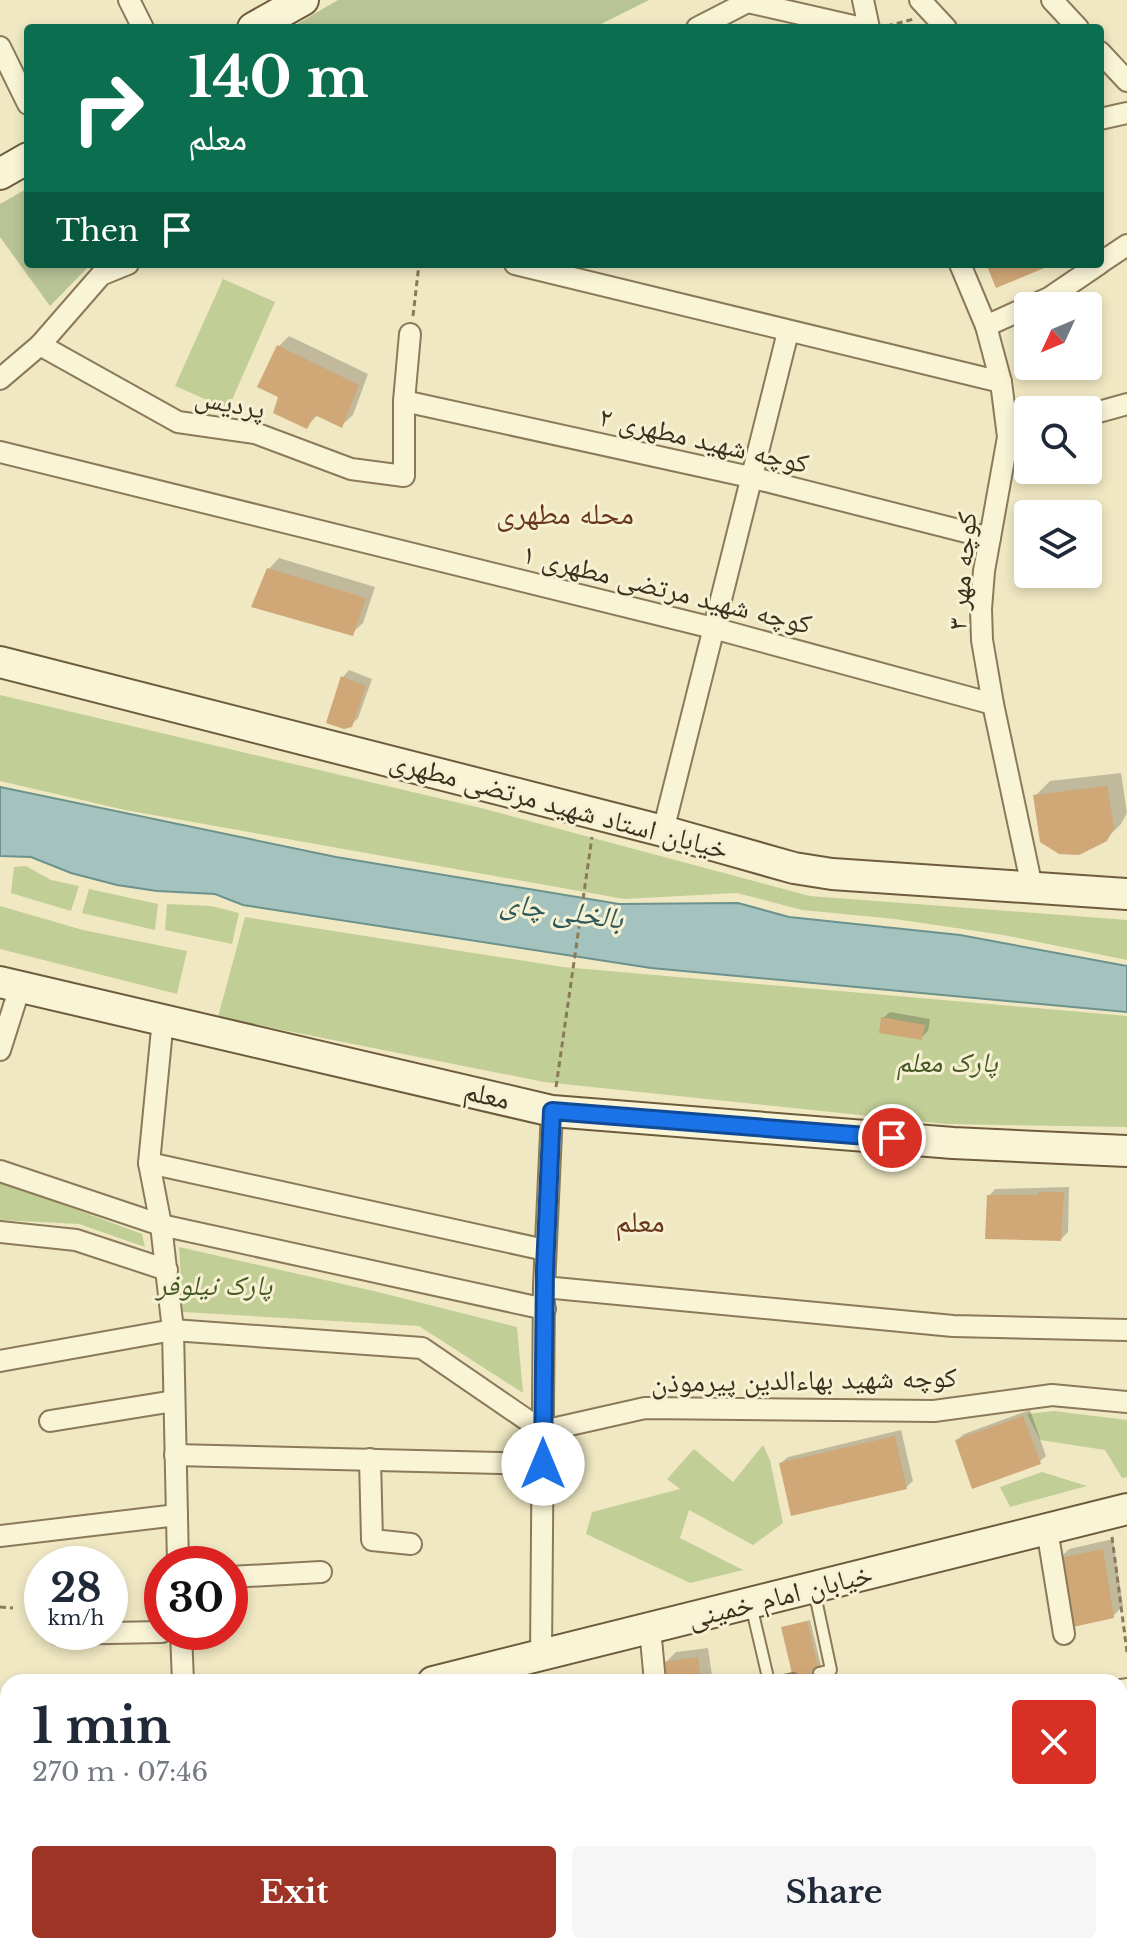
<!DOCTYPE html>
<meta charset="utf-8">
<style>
:root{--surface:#fff;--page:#f6f6f7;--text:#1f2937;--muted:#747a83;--accent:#9d3426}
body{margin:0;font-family:"Libre Baskerville","Noto Naskh Arabic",serif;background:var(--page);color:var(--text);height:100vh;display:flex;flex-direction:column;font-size:30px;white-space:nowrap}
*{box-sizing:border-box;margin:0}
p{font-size:26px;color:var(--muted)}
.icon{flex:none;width:44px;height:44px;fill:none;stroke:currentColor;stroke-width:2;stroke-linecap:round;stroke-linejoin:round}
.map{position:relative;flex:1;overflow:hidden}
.side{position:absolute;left:0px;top:1674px;width:1128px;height:280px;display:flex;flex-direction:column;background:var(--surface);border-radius:24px 24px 0 0;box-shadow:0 4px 12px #0003}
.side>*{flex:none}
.guide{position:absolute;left:24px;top:24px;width:1080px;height:244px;border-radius:8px;box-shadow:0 4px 12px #0003;background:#0b6e4f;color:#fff;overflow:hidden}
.needle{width:52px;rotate:226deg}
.controls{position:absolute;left:1014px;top:292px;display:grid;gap:16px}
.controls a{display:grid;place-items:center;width:88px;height:88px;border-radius:8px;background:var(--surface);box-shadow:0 4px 12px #0003;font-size:40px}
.speed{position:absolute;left:24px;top:1546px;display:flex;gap:16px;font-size:40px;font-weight:700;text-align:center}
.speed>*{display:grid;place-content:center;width:104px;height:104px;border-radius:50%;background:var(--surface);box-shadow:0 4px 12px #0003;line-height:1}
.speed small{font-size:20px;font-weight:400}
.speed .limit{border:12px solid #d22;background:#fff;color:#111}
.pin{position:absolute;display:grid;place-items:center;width:68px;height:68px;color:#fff;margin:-34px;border:4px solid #fff;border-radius:50%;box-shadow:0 2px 8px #0007}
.me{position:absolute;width:88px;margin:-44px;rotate:0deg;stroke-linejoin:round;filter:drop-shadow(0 0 6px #0008)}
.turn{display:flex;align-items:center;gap:28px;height:168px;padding:0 32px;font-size:36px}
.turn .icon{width:104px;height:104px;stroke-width:2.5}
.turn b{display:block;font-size:56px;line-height:68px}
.then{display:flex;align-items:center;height:76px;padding:0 32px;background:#0003;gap:16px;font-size:30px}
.round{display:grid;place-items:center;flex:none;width:84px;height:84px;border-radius:8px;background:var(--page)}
.headline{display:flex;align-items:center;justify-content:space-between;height:136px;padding:0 32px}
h1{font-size:48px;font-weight:700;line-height:60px}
.button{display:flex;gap:16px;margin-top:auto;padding:16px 32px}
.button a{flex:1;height:92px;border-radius:8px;background:var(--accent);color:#fff;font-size:32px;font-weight:700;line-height:92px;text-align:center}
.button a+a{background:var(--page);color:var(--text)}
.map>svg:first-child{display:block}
</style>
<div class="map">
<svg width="1127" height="1954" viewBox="0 0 1127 1954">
<rect width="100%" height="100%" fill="#f0e8c3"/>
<g fill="#c1cf96">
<polygon points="223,279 275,302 228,409 175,386"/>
<polygon points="0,695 485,809 810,896 1127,920 1127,960 1003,935 895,919 802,910 737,893 624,899 125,810 0,781"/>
<polygon points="26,866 51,880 79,886 71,911 11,893 14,867"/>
<polygon points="89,889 158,904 155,930 82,913"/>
<polygon points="167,904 211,906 239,913 232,944 165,930"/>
<polygon points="0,906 83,930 187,951 177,994 0,949"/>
<polygon points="245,917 563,967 1127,1016 1127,1127 946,1124 544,1082 218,1017"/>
<polygon points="0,1181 142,1234 145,1247 79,1224 0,1220"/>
<polygon points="179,1247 378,1292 517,1327 523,1393 419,1326 183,1312"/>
<polygon points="1054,1411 1127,1420 1127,1477 1122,1478 1105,1450 1040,1440 1027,1414"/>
<polygon points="763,1445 770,1460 783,1523 753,1545 689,1510 680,1538 743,1570 690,1583 586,1534 592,1512 680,1489 667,1479 694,1449 733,1482"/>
<polygon points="1042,1472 1087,1486 1010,1507 1000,1487"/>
<polygon points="1127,1716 1127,1954 1066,1954 1060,1946 1120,1946 1120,1717"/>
<polygon points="539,1946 572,1946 572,1954 540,1954"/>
<polygon points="900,1946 1020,1946 1020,1954 901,1954"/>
</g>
<g fill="#b8c396">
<polygon points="338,0 649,0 593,28 290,28"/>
<polygon points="28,188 28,264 91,264 50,306 0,237 0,204"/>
</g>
<polygon fill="#a5c3be" stroke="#6c928d" stroke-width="2" points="0,787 336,857 619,904 738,903 789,917 960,935 1127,966 1127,1012 651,968 243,905 215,894 157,891 117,885 71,873 31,857 0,856"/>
<g fill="#0003">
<polygon points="289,336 368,374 353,415 342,425 317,416 306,426 280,396 279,346"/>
<polygon points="279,558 375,587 363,623 352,633 269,569"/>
<polygon points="349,670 372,679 358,718 351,725 343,677"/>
<polygon points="1121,773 1127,813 1121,824 1106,839 1035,796 1050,781"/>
<polygon points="890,1012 930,1019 928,1031 921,1038 883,1018"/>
<polygon points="1069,1187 1068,1232 1061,1239 989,1196 995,1189"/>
<polygon points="1030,1410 1046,1456 1039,1462 957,1440 964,1434"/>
<polygon points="901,1430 913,1481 906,1487 781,1463 788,1457"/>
<polygon points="1113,1539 1123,1606 1113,1616 1058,1560 1069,1549"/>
<polygon points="810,1620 825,1682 796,1682 783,1628"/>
<polygon points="708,1648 713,1682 668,1682 665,1663 676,1652"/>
<polygon points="8,1814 8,1864 0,1865 0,1816"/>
<polygon points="591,1946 786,1946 787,1954 592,1954"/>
</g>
<g fill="#d0a777">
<polygon points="986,264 1054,264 996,288"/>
<polygon points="277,345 359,385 342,428 315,415 307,429 273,413 278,397 257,387"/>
<polygon points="267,568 366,598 353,636 251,607"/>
<polygon points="341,676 366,686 352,727 344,729 326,723"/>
<polygon points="1107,786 1114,828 1107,841 1079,855 1059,854 1040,842 1033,795"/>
<polygon points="881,1017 925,1025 922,1040 879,1033"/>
<polygon points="1039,1192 1064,1192 1061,1241 985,1239 987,1195 1038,1195"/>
<polygon points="1023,1416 1041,1464 972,1489 955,1440"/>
<polygon points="895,1436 907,1489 791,1516 779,1463"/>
<polygon points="1103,1549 1114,1618 1068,1628 1056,1559"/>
<polygon points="807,1621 822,1682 794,1682 781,1627"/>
<polygon points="698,1657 701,1682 666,1682 663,1662"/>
<polygon points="8,1821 8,1866 0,1867 0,1823"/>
<polygon points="589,1946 775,1946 776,1954 590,1954"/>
</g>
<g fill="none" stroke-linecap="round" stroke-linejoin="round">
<g stroke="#8b7a59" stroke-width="14">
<g id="service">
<polyline points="814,1590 831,1670 819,1673"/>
<polyline points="751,1605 769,1682"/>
<polyline points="778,1682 793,1679"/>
</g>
</g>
<g stroke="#8b7a59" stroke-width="24">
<g id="minor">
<polyline points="129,0 143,28"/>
<polyline points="863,0 869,28"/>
<polyline points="920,0 946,28"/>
<polyline points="1052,0 1078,28"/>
<polyline points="748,2 862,28"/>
<polyline points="697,28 751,0"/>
<polyline points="0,47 28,104"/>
<polyline points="1100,52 1127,81"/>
<polyline points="1100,119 1127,113"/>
<polyline points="1100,263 1127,245"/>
<polyline points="128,264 101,275 40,345 178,422 255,433 351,469 404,476 404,401 410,334"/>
<polyline points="515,264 1001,382"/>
<polyline points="960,264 986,326 1001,382 1008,437 984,571 981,609 982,640 993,704 1032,887"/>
<polyline points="1031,306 1049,298 1099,264"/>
<polyline points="986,326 1028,307"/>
<polyline points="0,379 40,345"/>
<polyline points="404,401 750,477 990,538"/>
<polyline points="1088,415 1127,404"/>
<polyline points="0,452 713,628 993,704"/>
<polyline points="663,831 788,332"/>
<polyline points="163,1019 149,1163 161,1225 173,1330 178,1564"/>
<polyline points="0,1050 20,987"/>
<polyline points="149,1163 545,1250"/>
<polyline points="0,1171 161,1225 545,1309"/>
<polyline points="0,1232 76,1240 167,1270"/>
<polyline points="544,1287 953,1326 1127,1330"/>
<polyline points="0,1361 173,1330 422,1348 543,1431 645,1408 934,1411 1052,1395 1127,1402"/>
<polyline points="50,1421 174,1401"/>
<polyline points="175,1455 543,1464"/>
<polyline points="370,1459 372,1540 411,1544"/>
<polyline points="1047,1529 1064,1634"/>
<polyline points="0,1536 177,1515"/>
<polyline points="230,1577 321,1572"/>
<polyline points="650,1628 655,1682"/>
<polyline points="181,1632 183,1682"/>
<polyline points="58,1634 162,1632"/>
<polyline points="541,1655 544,1287 552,1111"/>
<polyline points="334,1946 335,1954"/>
<polyline points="894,1946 895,1954"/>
</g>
</g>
<g stroke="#8b7a59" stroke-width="30">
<g id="tertiary">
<polyline points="1120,1693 1127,1692"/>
<polyline points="0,1891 8,1890"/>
</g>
</g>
<g stroke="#6d5b3c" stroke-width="34">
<g id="secondary">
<polyline points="253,28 303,0"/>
<polyline points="0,174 28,158"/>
<polyline points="0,662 663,831 794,868 832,874 1127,894"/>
<polyline points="0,982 552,1111 953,1143 1127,1151"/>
<polyline points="433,1682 1127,1509"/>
<polyline points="0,1790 8,1788"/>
</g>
</g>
<g stroke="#8b7a59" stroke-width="3" stroke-dasharray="6 4" stroke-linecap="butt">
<polyline points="887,26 914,19"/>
<polyline points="413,316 419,264"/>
<polyline points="556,1087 592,837"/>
<polyline points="1112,1537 1127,1652"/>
<polyline points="0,1607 13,1608"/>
</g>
<use href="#service" stroke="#faf4d7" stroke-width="10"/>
<use href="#minor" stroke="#faf4d7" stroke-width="20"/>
<use href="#tertiary" stroke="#faf4d7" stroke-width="26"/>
<use href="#secondary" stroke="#faf4d7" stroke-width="30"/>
</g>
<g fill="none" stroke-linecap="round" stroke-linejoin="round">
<g stroke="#114b97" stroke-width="20">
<polyline id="route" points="543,1464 545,1269 552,1111 892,1138"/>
</g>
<use href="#route" stroke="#1a73e8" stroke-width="14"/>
</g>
<g text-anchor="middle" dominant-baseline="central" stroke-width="6" stroke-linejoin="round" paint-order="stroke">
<g font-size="28" fill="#3b2f1e" stroke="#f7f1d3">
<text transform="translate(230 403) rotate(11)">پردیس</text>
<text transform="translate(704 440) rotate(13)">کوچه شهید مطهری ۲</text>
<text transform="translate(962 571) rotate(-85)">کوچه مهر ۳</text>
<text transform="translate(667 589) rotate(14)">کوچه شهید مرتضی مطهری ۱</text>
<text transform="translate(559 805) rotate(15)">خیابان استاد شهید مرتضی مطهری</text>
<text transform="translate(487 1095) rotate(13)">معلم</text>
<text transform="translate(804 1380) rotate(-1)">کوچه شهید بهاءالدین پیرموذن</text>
<text transform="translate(780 1596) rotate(-14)">خیابان امام خمینی</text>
</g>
<g font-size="28" font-style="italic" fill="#445823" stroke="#f7f1d3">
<text x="947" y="1062">پارک معلم</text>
<text x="214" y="1285">پارک نیلوفر</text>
</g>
<g font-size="30" fill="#69351b" stroke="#f7f1d3">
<text x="565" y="513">محله مطهری</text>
<text x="640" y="1221">معلم</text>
</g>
<g font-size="30" font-style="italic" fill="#2c585b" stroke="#f7f1d3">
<text transform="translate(562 910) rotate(8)">بالخلی چای</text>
</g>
</g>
</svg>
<div class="controls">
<a><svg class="needle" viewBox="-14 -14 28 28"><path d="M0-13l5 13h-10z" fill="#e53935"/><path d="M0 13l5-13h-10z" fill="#747a83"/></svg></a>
<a><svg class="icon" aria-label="search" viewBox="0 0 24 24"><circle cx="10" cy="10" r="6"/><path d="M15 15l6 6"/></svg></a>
<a><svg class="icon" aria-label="layers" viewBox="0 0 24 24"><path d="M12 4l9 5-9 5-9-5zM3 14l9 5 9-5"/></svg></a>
</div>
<div class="speed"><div>28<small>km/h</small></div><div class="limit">30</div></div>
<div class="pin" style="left:892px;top:1138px;background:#d93025"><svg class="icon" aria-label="arrive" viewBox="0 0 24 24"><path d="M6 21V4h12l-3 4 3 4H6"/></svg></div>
<svg class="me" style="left:543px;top:1464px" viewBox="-20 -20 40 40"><circle r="19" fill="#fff"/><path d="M0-13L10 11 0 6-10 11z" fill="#1a73e8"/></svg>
<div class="guide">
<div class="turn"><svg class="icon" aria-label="right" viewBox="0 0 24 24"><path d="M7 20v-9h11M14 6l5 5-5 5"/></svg><div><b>140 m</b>معلم</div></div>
<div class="then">Then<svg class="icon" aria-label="arrive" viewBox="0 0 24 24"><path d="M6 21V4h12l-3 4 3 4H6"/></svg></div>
</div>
<section class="side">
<div class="headline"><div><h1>1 min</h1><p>270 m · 07:46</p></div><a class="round" style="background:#d93025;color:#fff"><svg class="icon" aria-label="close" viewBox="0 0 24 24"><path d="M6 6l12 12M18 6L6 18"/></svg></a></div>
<div class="button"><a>Exit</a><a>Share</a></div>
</section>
</div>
